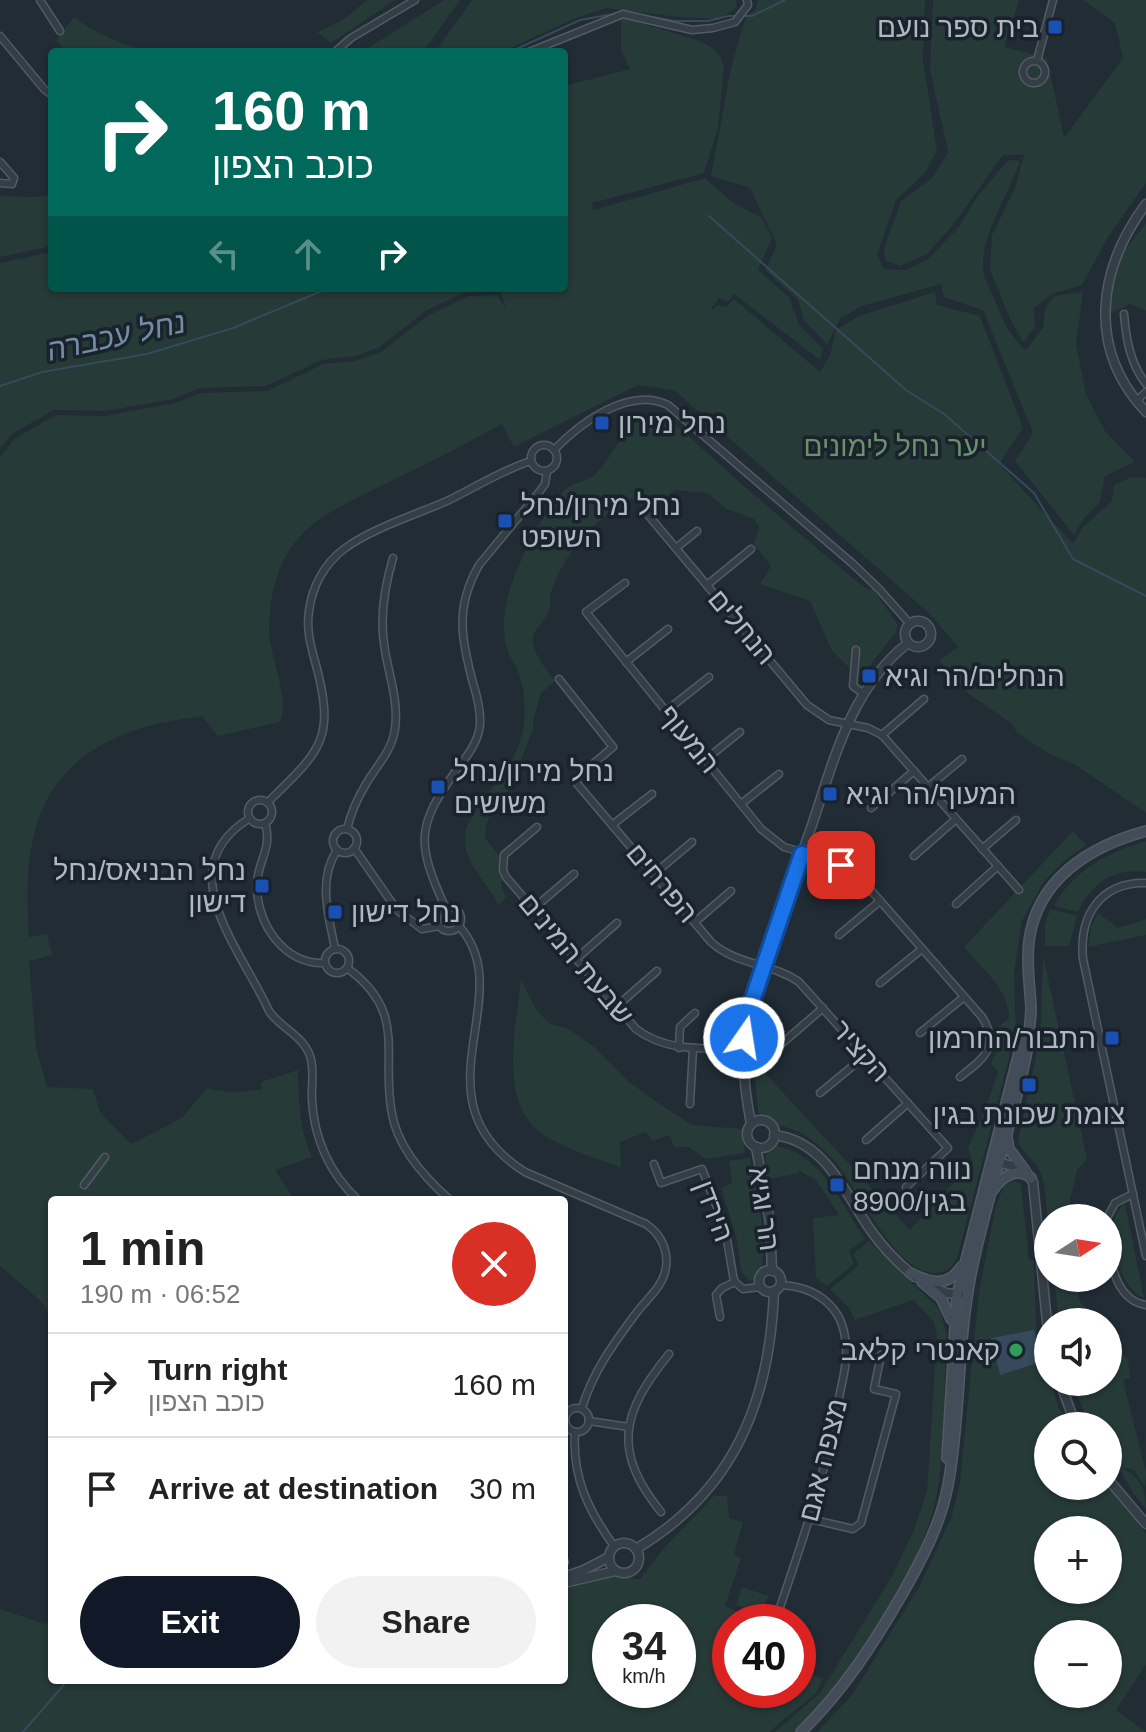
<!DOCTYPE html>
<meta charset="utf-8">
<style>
:root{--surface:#fff;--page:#f2f2f2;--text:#222;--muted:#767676;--line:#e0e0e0;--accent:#111827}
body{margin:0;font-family:Helvetica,Heebo,sans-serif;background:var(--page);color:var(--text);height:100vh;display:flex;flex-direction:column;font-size:30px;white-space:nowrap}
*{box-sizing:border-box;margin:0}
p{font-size:26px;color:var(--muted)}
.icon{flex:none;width:44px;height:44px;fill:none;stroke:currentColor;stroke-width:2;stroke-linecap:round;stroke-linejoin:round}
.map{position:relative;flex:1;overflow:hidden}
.details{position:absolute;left:48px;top:1196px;width:520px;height:488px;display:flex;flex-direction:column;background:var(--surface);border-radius:8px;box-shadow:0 2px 6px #0004}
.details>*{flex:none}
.guide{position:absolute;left:48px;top:48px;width:520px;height:244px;border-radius:8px;box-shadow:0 2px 6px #0004;background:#00695c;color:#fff;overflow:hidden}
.needle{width:52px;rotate:78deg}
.buttons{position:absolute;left:1034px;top:1204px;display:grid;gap:16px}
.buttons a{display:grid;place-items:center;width:88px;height:88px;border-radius:50%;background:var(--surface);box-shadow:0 2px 6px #0004;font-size:40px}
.speed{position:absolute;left:592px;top:1604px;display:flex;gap:16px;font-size:40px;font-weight:700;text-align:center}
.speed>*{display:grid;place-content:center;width:104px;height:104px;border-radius:50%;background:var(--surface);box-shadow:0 2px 6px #0004;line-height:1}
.speed small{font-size:20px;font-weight:400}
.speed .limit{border:12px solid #d22;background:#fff;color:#111}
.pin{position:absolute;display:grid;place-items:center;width:68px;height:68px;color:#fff;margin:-34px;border-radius:16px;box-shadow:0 4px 12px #0006}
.me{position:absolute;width:88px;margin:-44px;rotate:13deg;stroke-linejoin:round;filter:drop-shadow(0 0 6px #0008)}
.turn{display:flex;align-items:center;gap:28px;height:168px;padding:0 32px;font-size:36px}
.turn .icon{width:104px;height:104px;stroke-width:2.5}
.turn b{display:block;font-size:56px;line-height:68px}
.lanes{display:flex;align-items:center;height:76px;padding:0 32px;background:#0003;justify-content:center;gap:40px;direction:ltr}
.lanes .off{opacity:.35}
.round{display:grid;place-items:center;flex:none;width:84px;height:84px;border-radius:42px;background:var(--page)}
.overview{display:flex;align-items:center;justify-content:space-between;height:136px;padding:0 32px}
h1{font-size:48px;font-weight:600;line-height:60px}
.action{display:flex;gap:16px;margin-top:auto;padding:16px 32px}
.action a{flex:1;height:92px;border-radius:48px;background:var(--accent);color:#fff;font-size:32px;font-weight:600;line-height:92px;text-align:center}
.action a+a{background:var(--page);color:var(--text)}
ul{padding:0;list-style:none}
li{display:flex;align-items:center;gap:24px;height:104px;padding:0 32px;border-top:2px solid var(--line)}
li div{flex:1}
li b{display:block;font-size:30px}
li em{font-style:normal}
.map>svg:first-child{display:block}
</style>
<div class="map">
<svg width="1146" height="1732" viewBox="0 0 1146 1732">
<rect width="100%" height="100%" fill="#212c35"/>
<g fill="#263a38" fill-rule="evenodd">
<polygon points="367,0 395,0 331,43 317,32 343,20"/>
<polygon points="444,0 460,0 423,52 362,52"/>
<polygon points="472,0 736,0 737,7 720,19 678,17 607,8 576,18 502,52 435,52"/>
<path d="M758,0h167l-2,60 14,91 -13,23 -28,26 -19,55 7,14 22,1 22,-11 31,-32 18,-30 31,-37 12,1c-10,32 -43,79 -36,113 2,9 9,20 12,29 7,19 15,34 30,47l17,-22 2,-19 9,-13 29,-4 -7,52 10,50 19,37 30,31 -30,14 -5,26 -16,16 -10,17 -59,-74 18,-28 -50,-123 -39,-13 -3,-13 -79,22 -22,13 -13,26 -23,-25 -6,-20 -33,-30 12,-25 -27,-57 -39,-12 20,-108 15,-52 9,-6z"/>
<polygon points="933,0 1019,0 1004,47 1047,58 1064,138 1123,58 1115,23 1083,0 1146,0 1146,183 1108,237 1082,285 1052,294 1034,308 1035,327 1023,342 1010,319 990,269 992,235 1015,188 1024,155 1003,155 953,225 927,254 900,266 885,260 884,248 901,201 932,178 948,152 930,70"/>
<path d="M74,17c24,18 52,30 82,35h-88l-12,-11z"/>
<path d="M621,17l79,24 14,8 7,9 3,10 -6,60 -14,45 -112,30 1,7 112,-32 27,24 30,16 10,20 -14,32 31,27 10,28 24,24 -3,11 -86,-66 -6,8 -9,-4 -9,13 8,-6 8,2 8,-8 86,73 10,-17 6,-25 23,-14 76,-24 2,13 43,11 43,112 -24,36 74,80 9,-16 30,-27 2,-16 18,-8 14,1v335l-72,-49 -23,-9 -34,-22 -5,-9 -43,-30 -30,-33 19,-14 -29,-34 -254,-222 -37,-6 -124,62 -12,-23c-36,20 -72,38 -109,56 -75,37 -119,52 -124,146 -1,27 22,74 11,96l-62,14 -16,-20c-22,4 -45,6 -66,14 -101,34 -114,111 -107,207l18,-3 5,21 -23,6 7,87 11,39 46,2 7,23 31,32 51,-26 25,-30c20,5 35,5 55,1l-1,-7 37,-12c1,31 1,58 14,87l-37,13 20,30h-243v120l-10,-18 -42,-36v-808l14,-19 42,-24 49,1 70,-13 26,-10 67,-2 55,-27 33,-3 25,-9 48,-37 40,-19 28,-1 9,14 -6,-19 -32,1 -41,19 -49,38 -23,8 -33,4 -56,26 -66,2 -26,11 -69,12 -51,-1 -44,25 -10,14v-186l52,-11v36h512v-202l66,-17 -9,-19z"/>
<polygon points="52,195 52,246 0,257 0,196 33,197"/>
<polygon points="1146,223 1146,311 1130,304 1101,317 1118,259"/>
<path d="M655,412l11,4 79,71 106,90 18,13 4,-1 25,36 -2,7 -36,46 -28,-27 -22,-50 -50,-17 11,-18 -17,-22 5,-17 -5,-8 -27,-10 -20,-16 -33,-3 -18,18 -24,-9c-36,18 -68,54 -81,93 -2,6 0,13 -2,18 -4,13 -18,19 -16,33 3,15 13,26 22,38l-14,12 -8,28v8l-13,34 -3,17 -24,29 -7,16 -1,13 14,18 3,32 4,9 -8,8c-8,-18 -25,-33 -31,-52 -3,-9 -3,-21 1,-29 18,-35 51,-59 56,-100 2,-19 0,-43 -9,-59 -1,-3 -5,-8 -6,-11 -7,-16 -6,-37 -2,-54 6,-28 37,-93 59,-111 7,-7 20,-7 27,-13 21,-18 32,-57 62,-64z"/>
<path d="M1073,831l13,14 -23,17 -20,21 -21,38 -8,52 2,58 -58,224c-3,8 -7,15 -16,17 -45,13 -87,-95 -116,-120 -7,-7 -16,-14 -25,-19 -14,-7 -34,-7 -43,-22l-5,-51 157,170 63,-68 -5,-15 16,-34 14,-41 -7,-9 6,-13 2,-24 10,-8c0,-29 -28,-50 -45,-71z"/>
<path d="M1146,841v31c-32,-4 -55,11 -68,40l-24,-6c19,-36 55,-54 92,-65z"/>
<polygon points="1050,909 1077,916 1069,946 1045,946 1045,925"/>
<polygon points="1098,913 1118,928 1146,919 1146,935 1088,947 1091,927"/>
<path d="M1043,955l44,204 -10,11 -11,48h-18v5c-2,-18 -1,-42 -11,-57 -6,-9 -16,-15 -19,-26l19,-88 4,-31z"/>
<path d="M521,980l16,31 13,13 19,5 24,17 36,36 38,27 25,16 50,4 3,24 -40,6 -16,-12h-15l-5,-12 -17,6 -6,-9 -26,10 1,26c-24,-10 -59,-20 -80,-35 -43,-31 -25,-107 -20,-153z"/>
<polygon points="744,998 732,1036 727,1039 715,1038"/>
<path d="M775,1146c45,6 67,58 90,93l-16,12 5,13 -27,22 -11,-8 -3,-60 26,-3 -23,-35 -15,-8 -1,-5 -1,6 -31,6c-3,-13 -6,-26 7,-33z"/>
<path d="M750,1158c6,28 22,99 7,122l-8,1 -8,-10 -5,-35 -15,-48 11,-5 -3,-22z"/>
<path d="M1014,1181l7,3 8,75 5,1 2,66 12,56h3l7,24 11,20h-21v60h60l38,48v130l-30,46 30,22h-329l35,-37 67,-108 33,-71 8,-34 19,-190 17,-87 8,-20zM1048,1530h60v60h-60zM1048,1634h60v60h-60z"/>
<path d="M1125,1204l19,94c-26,-9 -45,-78 -19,-94z"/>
<path d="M869,1241l66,64 6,8 5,20c-2,52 1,116 -10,165 -17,80 -86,176 -142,234h-19l45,-39 72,-117 22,-46 13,-38 10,-157 -3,-13 -21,-22 -58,20 -6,-12 -19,-19 29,-24 -6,-11z"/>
<polygon points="1054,1278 1073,1278 1080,1301 1094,1322 1059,1322"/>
<path d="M1108,1341l20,18 2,19 -7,2 23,92 -1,15 -11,-17 -16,-4c21,9 28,21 28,43l-12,-15 -17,-28 1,-1 -7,-2 -3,-6v-31h-17l-20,-44h37z"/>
<path d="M714,1496h13l2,22 14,4 -9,33 7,3 -16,48 28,12 -2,4h-21v68h68v-22l25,11 -7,14 -47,39h-769v-123l45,15 7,-2v58h512v-92l41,-12 35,3 23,-30zM610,1622h68v68h-68z"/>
<polygon points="742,1587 768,1596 763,1614 736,1605"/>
</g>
<polygon fill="#364a5c" points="1034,1330 1041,1362 1000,1375 991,1338"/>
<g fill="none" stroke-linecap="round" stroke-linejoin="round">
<g stroke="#364a5c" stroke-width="2">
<polyline points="635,14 674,21 708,21 728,16 752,16 785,0"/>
<polyline points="510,52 580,20 624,12"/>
<polyline points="709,216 906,390 944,414 1034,493 1073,559 1146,596"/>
<polyline points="0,386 42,372 147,354 233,328 329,288"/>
<polyline points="564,1593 566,1593"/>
<polyline points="23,1732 68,1680"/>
</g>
<g stroke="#525b64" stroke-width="9">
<g id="minor">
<polyline points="40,0 60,31"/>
<polyline points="0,36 44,89 52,95"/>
<polyline points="335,52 351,38 415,0"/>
<polyline points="529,52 623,14 692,30 713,28 735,22 748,5 747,0"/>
<circle cx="1034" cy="72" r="11"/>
<polyline points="1037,61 1053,0"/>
<polyline points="0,162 14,178 12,184 0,183"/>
<path d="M1124,314c2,25 6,49 22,70"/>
<polyline points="1136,401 1146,392"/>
<circle cx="544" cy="458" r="13"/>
<path d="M554,450c26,-27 75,-64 114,-45l185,159 26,25 31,35"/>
<polyline points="649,516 807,705 829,720 868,728 882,735 1019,890"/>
<polyline points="676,548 697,531"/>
<path d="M625,583l-39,29 175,217 23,18 48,14 29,18 121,138c19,30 1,42 -22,60"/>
<polyline points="707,585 751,549"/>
<polyline points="856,650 853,686 864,694"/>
<polyline points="626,662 668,629"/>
<path d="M559,679l54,68 -39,33 137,162c25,23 61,21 88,40l149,166 -42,39"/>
<polyline points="666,711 709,677"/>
<polyline points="882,735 924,699"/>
<polyline points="705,760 740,732"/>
<polyline points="928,787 962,759"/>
<circle cx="260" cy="812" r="12"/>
<path d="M268,802c52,-51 68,-62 48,-137 -5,-18 -10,-35 -7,-54 3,-24 15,-47 35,-62 28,-21 72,-34 105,-49 27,-13 53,-30 82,-39"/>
<polyline points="741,804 779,774"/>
<polyline points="871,808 914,771"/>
<path d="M250,818c-83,51 -8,132 19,193 11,17 34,24 41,45 5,14 1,30 2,44 2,39 18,74 46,100"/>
<path d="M265,823c8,26 -8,38 -8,62 -1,38 27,80 68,78"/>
<polyline points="612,825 652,794"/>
<path d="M537,827l-33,28 -1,15 3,7 130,152c32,24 69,19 107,19"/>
<circle cx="345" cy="841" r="12"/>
<path d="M347,829c4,-16 11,-32 19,-45 11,-19 26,-33 29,-55 4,-30 -7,-55 -11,-85 -4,-28 1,-59 9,-86"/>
<polyline points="354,848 397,910 422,929 440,926"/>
<polyline points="982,849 1016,820"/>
<polyline points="914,856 956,819"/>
<polyline points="654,874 692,842"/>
<path d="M1146,883c-47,-1 -67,34 -63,76l63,297"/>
<polyline points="956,904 998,866"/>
<path d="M445,907c-29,-65 -29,-81 13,-139 10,-13 20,-26 22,-43 1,-15 -3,-29 -7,-42 -12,-45 -18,-76 6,-118l61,-74 5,-7 2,-13"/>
<circle cx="449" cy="919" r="12"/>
<polyline points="533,909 574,874"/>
<polyline points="695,922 731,891"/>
<path d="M459,926c63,70 -49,173 66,246l121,52c16,11 24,29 19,48 -4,16 -19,28 -28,40 -23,31 -44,59 -55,96"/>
<polyline points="839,935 880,901"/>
<circle cx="337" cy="961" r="12"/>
<path d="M335,949c-6,-33 -18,-68 2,-99"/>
<polyline points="576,959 617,923"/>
<path d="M347,968c62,45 33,86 45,146 6,34 33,64 58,86"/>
<polyline points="880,983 922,949"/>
<polyline points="616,1007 657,971"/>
<polyline points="920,1033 964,997"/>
<polyline points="779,1046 823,1008"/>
<polyline points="679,1048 680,1027 695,1013"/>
<polyline points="820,1093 866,1055"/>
<polyline points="690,1104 693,1048"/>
<polyline points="866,1140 908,1103"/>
<polyline points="654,1164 661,1183 702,1169 725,1228 734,1281 743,1289 761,1287"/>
<polyline points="84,1185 105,1157"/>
<polyline points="1107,1218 1115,1203 1133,1194"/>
<path d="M1108,1250c5,23 12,51 38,55"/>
<polyline points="720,1317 716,1295 722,1288 735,1282"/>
<circle cx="577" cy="1420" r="12"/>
<polyline points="589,1421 629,1427"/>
<path d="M575,1432c-3,45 13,78 39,114"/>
<path d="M661,1512c-49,-61 -40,-99 8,-158"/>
<polyline points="810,1519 853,1529 861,1523 896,1394 874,1389 881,1355"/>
<polyline points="564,1560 565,1562"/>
<path d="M775,1622c25,-74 51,-147 64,-224 4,-20 10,-41 6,-61 -5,-34 -33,-51 -65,-52"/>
<polyline points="730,1665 730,1674"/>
</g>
</g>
<g stroke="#525b64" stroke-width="11">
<g id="tertiary">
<path d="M1146,204c-49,66 -59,145 0,208"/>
<circle cx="918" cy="634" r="13"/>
<circle cx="761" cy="1134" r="14"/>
<path d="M751,1124c-8,-42 -12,-81 1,-123 20,-59 39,-117 60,-176 22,-65 39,-137 96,-182"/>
<path d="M774,1135c53,6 71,60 98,97 12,17 27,32 43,45"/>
<polyline points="756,1147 770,1223 772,1271"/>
<polyline points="993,1161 1024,1169 1033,1182 1048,1332"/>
<circle cx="770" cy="1281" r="11"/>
<polyline points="930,1286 946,1293 963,1295"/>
<polyline points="1060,1382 1076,1426"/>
<polyline points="1108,1479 1146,1524"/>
<circle cx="624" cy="1558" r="15"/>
<path d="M636,1549c98,-58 134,-148 138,-258"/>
<polyline points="564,1577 584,1570 609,1557"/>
<polyline points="564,1583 615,1571"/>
</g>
</g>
<g stroke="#525b64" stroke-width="12">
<g id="secondary">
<polyline points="1007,1138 1009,1149 1024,1169"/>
<path d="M993,1190c9,-14 24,-23 38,-12"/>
<path d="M910,1273c21,10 38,15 52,-7"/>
<polyline points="922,1282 941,1298 951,1319"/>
<polyline points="947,1458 957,1295 1023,1037"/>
<path d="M801,1732c43,-42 73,-89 103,-141 19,-34 37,-68 44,-106 13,-70 9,-141 23,-211 15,-75 41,-148 56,-223 1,-14 4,-29 4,-43 -1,-22 -5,-45 -2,-67 8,-62 61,-95 117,-110"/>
</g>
</g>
<use href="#minor" stroke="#343e46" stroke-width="6"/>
<use href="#tertiary" stroke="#343e46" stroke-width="8"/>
<use href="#secondary" stroke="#434d59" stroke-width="9"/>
</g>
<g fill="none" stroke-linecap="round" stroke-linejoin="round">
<g stroke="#114b97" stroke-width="20">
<polyline id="route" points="744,1038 752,1001 802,854 841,865"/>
</g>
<use href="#route" stroke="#1a73e8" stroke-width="14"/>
</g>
<g fill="#1a4fb4" stroke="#1a222b" stroke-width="3">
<rect x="1047" y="19" width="16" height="16" rx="4"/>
<rect x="594" y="415" width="16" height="16" rx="4"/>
<rect x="497" y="513" width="16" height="16" rx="4"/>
<rect x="861" y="668" width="16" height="16" rx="4"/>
<rect x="430" y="779" width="16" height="16" rx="4"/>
<rect x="822" y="786" width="16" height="16" rx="4"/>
<rect x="254" y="878" width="16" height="16" rx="4"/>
<rect x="327" y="904" width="16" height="16" rx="4"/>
<rect x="1104" y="1030" width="16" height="16" rx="4"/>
<rect x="1021" y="1077" width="16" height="16" rx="4"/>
<rect x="829" y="1177" width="16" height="16" rx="4"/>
</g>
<circle fill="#2e9e5b" stroke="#1a222b" stroke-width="3" cx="1016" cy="1350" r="8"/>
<g text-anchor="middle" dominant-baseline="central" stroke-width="7" stroke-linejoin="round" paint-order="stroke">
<g font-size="28" fill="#afb8c3" stroke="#1a222b" text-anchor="start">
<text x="1039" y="27" text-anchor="end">בית ספר נועם</text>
<text x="618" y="423">נחל מירון</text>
<text x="521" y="505">נחל מירון/נחל<tspan x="521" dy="32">השופט</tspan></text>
<text x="885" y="676">הנחלים/הר וגיא</text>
<text x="454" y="771">נחל מירון/נחל<tspan x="454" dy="32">משושים</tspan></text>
<text x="846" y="794">המעוף/הר וגיא</text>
<text x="246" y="870" text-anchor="end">נחל הבניאס/נחל<tspan x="246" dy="32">דישון</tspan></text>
<text x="351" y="912">נחל דישון</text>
<text x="1096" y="1038" text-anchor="end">התבור/החרמון</text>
<text x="1029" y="1114" text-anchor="middle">צומת שכונת בגין</text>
<text x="853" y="1169">נווה מנחם<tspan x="853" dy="32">בגין/8900</tspan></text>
<text x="1000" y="1350" text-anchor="end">קאנטרי קלאב</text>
</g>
<g font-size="28" fill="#68926d" stroke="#1a222b">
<text x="895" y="446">יער נחל לימונים</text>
</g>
<g font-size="28" fill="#afb8c3" stroke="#1a222b">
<text transform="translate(742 627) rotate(50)">הנחלים</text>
<text transform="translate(689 739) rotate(51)">המעוף</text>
<text transform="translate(662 883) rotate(50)">הפרחים</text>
<text transform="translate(576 959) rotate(50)">שבעת המינים</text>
<text transform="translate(861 1051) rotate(48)">הקציר</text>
<text transform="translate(764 1209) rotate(82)">הר וגיא</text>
<text transform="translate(714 1211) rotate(69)">הירדן</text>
<text transform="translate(823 1460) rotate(-76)">מצפה אגם</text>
</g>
<g font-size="30" font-style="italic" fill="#708da5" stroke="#1a222b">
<text transform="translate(116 336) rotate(-12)">נחל עכברה</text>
</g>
</g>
</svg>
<div class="buttons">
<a><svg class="needle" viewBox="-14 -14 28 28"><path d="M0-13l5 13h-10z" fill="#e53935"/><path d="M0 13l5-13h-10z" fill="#767676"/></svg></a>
<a><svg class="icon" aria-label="sound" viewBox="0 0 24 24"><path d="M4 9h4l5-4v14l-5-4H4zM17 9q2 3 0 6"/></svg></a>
<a><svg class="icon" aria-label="search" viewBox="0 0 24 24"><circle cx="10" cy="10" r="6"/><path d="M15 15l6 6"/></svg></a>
<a>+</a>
<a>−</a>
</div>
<div class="speed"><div>34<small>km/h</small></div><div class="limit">40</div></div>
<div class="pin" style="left:841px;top:865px;background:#d93025"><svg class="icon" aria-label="arrive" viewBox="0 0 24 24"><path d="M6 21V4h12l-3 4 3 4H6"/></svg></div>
<svg class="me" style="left:744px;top:1038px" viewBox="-20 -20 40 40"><circle r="17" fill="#1a73e8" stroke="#fff" stroke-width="3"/><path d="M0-11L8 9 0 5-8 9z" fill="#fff"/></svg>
<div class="guide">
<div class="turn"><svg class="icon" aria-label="right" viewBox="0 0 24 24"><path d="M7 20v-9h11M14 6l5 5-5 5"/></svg><div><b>160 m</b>כוכב הצפון</div></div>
<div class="lanes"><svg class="icon off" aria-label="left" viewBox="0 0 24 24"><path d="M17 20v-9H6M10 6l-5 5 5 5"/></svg><svg class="icon off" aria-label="ahead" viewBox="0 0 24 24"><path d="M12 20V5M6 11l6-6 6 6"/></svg><svg class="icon" aria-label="right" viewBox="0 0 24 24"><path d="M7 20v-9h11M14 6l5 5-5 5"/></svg></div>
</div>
<section class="details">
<div class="overview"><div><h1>1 min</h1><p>190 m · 06:52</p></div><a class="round" style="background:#d93025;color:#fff"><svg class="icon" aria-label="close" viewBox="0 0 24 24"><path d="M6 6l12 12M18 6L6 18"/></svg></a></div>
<ul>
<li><svg class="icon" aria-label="right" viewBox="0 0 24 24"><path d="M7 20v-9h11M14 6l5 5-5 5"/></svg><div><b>Turn right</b><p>כוכב הצפון</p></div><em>160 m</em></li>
<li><svg class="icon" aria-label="arrive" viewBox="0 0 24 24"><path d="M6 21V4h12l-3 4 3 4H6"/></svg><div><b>Arrive at destination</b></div><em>30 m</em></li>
</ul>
<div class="action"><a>Exit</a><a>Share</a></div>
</section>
</div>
